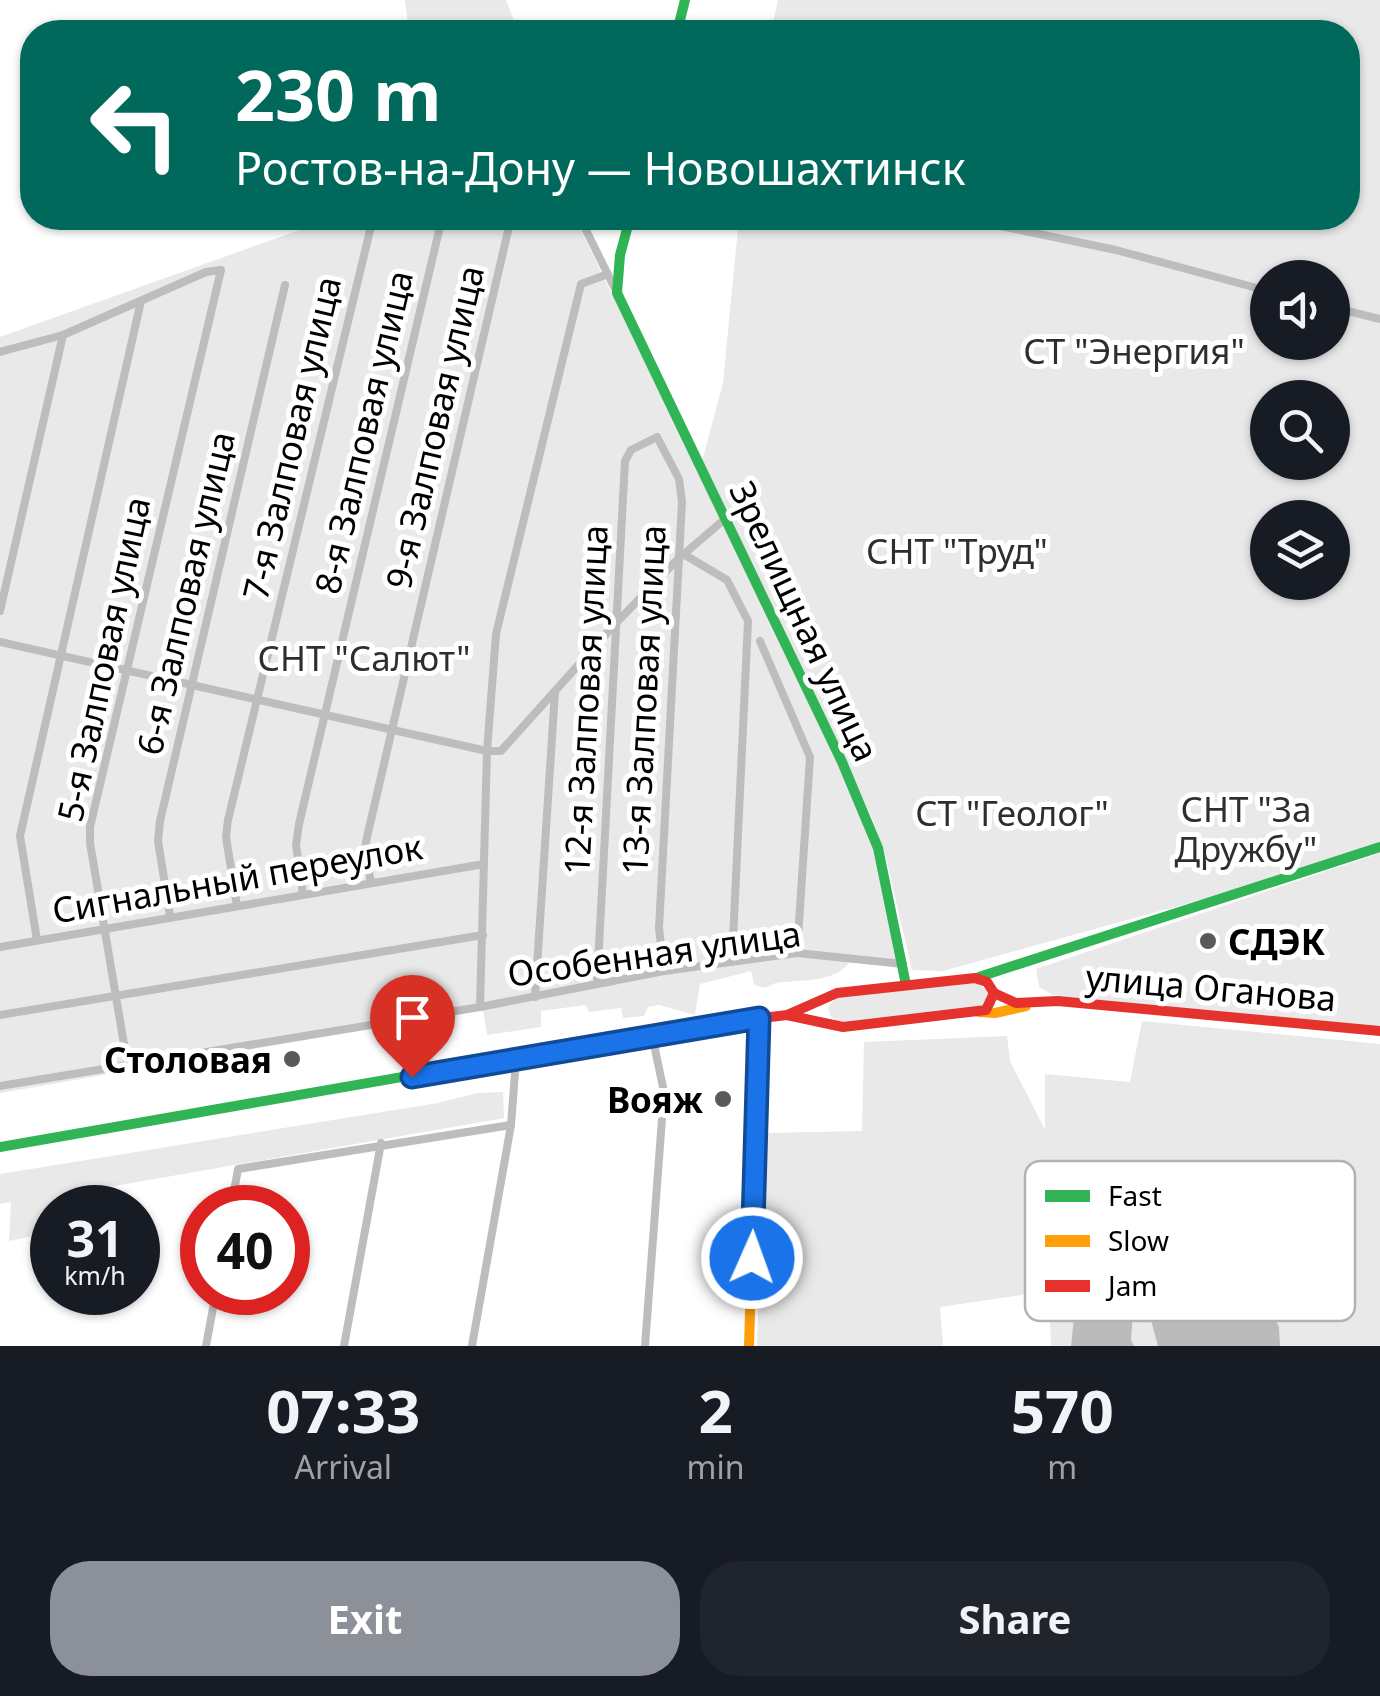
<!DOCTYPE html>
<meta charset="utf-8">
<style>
:root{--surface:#171b24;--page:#20242c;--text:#f1f3f6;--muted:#9ea1a6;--accent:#8c9099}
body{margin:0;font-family:"Noto Sans",sans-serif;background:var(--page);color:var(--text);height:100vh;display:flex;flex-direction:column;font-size:38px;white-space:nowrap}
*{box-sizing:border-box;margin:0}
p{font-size:32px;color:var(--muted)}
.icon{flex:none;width:55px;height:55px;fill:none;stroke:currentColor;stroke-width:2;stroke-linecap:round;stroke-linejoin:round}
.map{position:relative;height:1346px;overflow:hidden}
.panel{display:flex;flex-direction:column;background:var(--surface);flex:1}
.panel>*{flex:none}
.banner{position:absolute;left:20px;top:20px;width:1340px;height:210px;border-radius:40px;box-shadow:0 2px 8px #0004;background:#00695c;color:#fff;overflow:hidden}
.buttons{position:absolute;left:1250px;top:260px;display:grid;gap:20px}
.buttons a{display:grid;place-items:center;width:100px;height:100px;border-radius:50%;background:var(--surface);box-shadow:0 2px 8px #0004;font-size:50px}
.speed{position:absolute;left:30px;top:1185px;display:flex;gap:20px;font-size:50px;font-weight:700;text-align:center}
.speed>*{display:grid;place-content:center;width:130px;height:130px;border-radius:50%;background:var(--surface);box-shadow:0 2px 8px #0004;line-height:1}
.speed small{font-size:25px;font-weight:400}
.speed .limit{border:15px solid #d22;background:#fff;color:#111}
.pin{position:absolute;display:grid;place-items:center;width:85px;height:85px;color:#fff;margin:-102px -42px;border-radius:50% 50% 50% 0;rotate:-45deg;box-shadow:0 0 10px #0007}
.pin .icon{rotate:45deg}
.me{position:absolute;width:110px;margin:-55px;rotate:2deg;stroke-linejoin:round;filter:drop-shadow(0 0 8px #0008)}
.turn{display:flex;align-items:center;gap:35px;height:210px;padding:0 50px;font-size:45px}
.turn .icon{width:130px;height:130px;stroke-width:2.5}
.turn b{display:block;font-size:70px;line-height:85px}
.eta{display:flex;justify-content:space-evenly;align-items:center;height:170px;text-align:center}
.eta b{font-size:60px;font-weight:700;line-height:70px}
.button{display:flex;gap:20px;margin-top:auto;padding:20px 50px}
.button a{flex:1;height:115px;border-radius:40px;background:var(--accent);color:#fff;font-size:40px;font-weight:700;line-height:115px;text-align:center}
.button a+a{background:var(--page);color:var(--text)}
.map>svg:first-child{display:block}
</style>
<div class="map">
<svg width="1380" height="1346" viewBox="0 0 1380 1346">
<rect width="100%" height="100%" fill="#fff"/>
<g fill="#e9e9e9" fill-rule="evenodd">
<polygon points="405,0 506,0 518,32 419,32 408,24"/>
<path d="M778,0h602v842l-173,56 -264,73 -31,-1 -26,-112 -14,-40 -170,-357 21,-78 16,-165h609v-186h-577zM1268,278h64v64h-64zM1268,398h64v64h-64zM1268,518h64v64h-64z"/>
<path d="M321,218h254l257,531 46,109 22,107 -57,-4 6,2c-15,19 -46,17 -67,19 -14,1 -13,10 -28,2l-3,-13 -51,13 -5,31 -36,-10 -11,2 -4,9 -21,2 -2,-10 -32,4 -4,-7 -44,6v16l-54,8 -4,-26 -483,84v-756l322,-115z"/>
<polygon points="1380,853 1380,1030 1053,995 1039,987 1036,969"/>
<path d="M976,982l13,10 -4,13 -143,18c-9,-3 -13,-6 -14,-16l8,-9z"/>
<polygon points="1142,1021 1380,1044 1380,1346 1051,1346 1049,1291 940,1307 943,1346 757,1346 764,1133 862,1131 864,1042 1007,1036 1010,1061 1045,1130 1045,1074 1130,1082"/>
<polygon points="503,1092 504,1118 75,1193 73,1207 52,1208 52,1232 9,1241 11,1202 0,1204 0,1174 438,1103 477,1093"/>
</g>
<path fill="#bbb" d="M1051,1206l7,27 14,20 4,13h5l2,-9 8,-5 33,9 10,1 14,-6 19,4 22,8 17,16 67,30 6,13 1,19h-122l-12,-44 1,-20 -9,-9 -8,3 -10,19 13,19 -2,26 3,6h-63l4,-38 -8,-12 2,-5 9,-4c-23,-23 -40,-25 -48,-62l8,-15z"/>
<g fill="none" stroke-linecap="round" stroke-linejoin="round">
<g stroke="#bdbdbd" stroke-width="8">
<polyline points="580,218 617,293"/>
<polyline points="962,218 1116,250 1268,291"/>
<polyline points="1332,307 1380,319"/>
<polyline points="0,352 63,335 206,272 221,270 90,827 90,843 127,1062"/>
<polyline points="685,555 727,580 748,621 732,962"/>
<polyline points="0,611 63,335"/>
<polyline points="760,641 810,757 797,953"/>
<polyline points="0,642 487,751 501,751 617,622 677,560 726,518"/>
<polyline points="371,883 365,849 367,837 511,218"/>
<polyline points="303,894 296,845 299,824 442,218"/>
<polyline points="237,906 226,837 228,820 373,218"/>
<polyline points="170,916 158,841 160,821 285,285"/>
<polyline points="37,940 20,836 141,301"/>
<polyline points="0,947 484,864"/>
<polyline points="597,983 625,461 631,450 657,437 679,479 682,502 659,928 664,971"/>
<polyline points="535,997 555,692"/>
<polyline points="480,1007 487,751 496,634 581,284 608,274"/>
<polyline points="0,1015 483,935"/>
<polyline points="0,1086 480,1007 664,971 797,953 903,964"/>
<polyline points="231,1208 238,1169 511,1125 516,1060"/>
<polyline points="206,1346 216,1292"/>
<polyline points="344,1346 381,1143"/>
<polyline points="472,1346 511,1125"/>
<polyline points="645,1346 664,1092 652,1035"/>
</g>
<g stroke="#30b455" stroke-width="10">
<polyline points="677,32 685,0"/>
<polyline points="630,218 620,255 617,293 842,762 878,848 906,985"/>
<polyline points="979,977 1380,847"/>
<polyline points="0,1147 563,1049"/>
</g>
<g stroke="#ff9f0a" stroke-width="10">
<polyline points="979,1012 995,1013 1026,1006"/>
<polyline points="749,1346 759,1018"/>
</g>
<g stroke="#e5322d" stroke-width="10">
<polyline points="994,993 1016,1003 1058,1001 1380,1031"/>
<polyline points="563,1049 703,1025 787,1015 837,993 975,978 987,982 994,993 986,1010 843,1027 787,1015"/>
</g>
</g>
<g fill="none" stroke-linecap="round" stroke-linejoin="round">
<g stroke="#114b97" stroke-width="25">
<polyline id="route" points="412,1077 759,1018 752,1258"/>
</g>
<use href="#route" stroke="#1a73e8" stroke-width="18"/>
</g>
<g fill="#595959" stroke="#fff" stroke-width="4">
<circle cx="1208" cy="941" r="10"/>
<circle cx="292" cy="1059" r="10"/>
<circle cx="723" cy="1099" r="10"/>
</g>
<g text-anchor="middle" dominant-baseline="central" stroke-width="10" stroke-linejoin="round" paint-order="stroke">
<g font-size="35" fill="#2e2e2e" stroke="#fff">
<text x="1134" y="350">СТ "Энергия"</text>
<text x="957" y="550">СНТ "Труд"</text>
<text x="364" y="657">СНТ "Салют"</text>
<text x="1246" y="808">СНТ "За<tspan x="1246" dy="40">Дружбу"</tspan></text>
<text x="1012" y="812">СТ "Геолог"</text>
</g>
<g font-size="35" fill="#000" stroke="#fff">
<text transform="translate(434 427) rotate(-77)">9-я Залповая улица</text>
<text transform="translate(363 432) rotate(-77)">8-я Залповая улица</text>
<text transform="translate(291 438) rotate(-77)">7-я Залповая улица</text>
<text transform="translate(185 593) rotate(-77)">6-я Залповая улица</text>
<text transform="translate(805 621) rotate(65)">Зрелищная улица</text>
<text transform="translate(103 659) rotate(-78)">5-я Залповая улица</text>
<text transform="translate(585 700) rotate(-87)">12-я Залповая улица</text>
<text transform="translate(643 700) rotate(-87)">13-я Залповая улица</text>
<text transform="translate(237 878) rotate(-10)">Сигнальный переулок</text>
<text transform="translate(654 953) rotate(-8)">Особенная улица</text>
<text transform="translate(1211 987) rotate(5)">улица Оганова</text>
</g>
<g font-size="35" font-weight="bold" fill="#000" stroke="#fff" text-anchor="end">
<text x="1228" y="941" text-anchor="start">СДЭК</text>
<text x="272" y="1059">Столовая</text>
<text x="703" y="1099">Вояж</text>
</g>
</g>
<rect x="1025" y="1161" width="330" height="160" rx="15" fill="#fff" stroke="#b2b2b2" stroke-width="2.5"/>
<rect x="1045" y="1190" width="45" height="12" fill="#30b455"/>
<rect x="1045" y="1235" width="45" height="12" fill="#ff9f0a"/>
<rect x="1045" y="1280" width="45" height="12" fill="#e5322d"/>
<g font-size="28" fill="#000">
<text x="1108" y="1206">Fast</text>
<text x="1108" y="1251">Slow</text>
<text x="1108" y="1296">Jam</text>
</g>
</svg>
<div class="buttons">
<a><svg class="icon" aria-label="sound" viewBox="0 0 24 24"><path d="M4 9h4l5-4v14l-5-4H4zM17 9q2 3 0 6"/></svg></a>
<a><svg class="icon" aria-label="search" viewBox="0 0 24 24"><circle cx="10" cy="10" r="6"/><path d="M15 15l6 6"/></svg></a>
<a><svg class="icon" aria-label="layers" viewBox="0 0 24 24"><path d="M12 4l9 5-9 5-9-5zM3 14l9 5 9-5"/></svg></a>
</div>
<div class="speed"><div>31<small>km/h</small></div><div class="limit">40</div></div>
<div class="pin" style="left:412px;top:1077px;background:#d93025"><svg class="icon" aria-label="arrive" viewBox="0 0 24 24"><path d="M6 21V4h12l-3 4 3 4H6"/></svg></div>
<svg class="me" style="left:752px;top:1258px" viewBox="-20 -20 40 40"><circle r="17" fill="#1a73e8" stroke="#fff" stroke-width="3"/><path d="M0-11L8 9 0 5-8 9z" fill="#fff"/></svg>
<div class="banner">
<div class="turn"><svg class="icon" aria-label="left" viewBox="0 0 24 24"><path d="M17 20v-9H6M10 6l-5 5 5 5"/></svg><div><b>230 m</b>Ростов-на-Дону — Новошахтинск</div></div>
</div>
</div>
<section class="panel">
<div class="eta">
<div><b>07:33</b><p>Arrival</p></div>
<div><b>2</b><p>min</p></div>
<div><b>570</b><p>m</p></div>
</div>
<div class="button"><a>Exit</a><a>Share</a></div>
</section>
